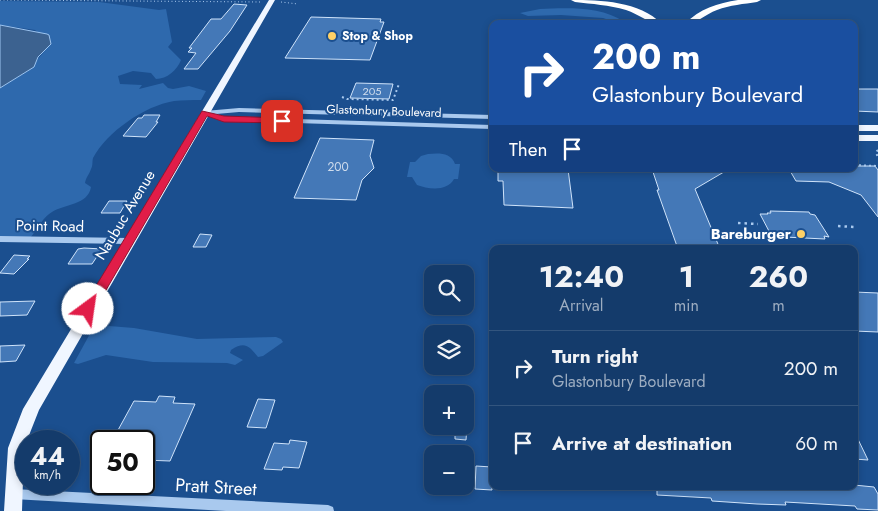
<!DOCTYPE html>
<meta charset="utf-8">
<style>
:root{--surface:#143b6b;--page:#1d4271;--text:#f1f3f6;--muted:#9dadc1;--line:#33557e}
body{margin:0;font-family:Jost,sans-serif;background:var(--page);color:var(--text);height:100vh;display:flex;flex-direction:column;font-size:19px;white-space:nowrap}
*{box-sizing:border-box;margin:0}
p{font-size:16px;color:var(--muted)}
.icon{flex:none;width:28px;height:28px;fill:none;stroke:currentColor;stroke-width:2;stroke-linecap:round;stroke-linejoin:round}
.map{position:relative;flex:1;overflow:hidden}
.drawer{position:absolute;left:489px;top:245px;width:369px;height:245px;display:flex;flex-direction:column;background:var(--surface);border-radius:10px;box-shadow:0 2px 8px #0003,0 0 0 1px var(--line)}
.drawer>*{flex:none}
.guide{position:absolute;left:489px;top:20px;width:369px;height:152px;border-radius:10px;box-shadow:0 2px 8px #0003,0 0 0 1px var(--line);background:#1a4fa0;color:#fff;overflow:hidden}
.fabs{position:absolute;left:424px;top:265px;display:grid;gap:10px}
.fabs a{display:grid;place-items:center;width:50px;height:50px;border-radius:10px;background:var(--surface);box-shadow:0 2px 8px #0003,0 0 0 1px var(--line);font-size:25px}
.speed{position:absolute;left:15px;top:430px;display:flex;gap:10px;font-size:25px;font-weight:700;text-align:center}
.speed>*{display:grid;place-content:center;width:65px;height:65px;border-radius:50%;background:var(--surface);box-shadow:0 2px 8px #0003,0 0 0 1px var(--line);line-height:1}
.speed small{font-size:12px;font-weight:400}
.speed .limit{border:2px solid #111;border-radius:8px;background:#fff;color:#111}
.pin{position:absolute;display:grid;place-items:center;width:42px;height:42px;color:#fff;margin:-21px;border-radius:10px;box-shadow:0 2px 8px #0006}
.me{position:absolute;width:55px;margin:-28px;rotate:31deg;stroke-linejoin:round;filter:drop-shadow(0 0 4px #0008)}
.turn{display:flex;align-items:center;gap:18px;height:105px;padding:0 20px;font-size:22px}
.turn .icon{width:65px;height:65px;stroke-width:2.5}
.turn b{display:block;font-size:35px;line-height:42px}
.then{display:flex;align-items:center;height:48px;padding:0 20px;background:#0003;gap:10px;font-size:19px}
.eta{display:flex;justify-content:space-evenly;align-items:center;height:85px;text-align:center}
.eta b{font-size:30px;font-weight:700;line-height:35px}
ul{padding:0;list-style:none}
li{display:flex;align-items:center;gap:15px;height:75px;padding:0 20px;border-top:1px solid var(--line)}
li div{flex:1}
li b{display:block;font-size:19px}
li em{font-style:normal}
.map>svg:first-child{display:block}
</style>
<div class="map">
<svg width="878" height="511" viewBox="0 0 878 511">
<rect width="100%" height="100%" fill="#1b4f8f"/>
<g fill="#2e69ad">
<path d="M0,1l99,1 60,8 7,-1 6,33 -4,5 13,13c-4,10 -14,19 -25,19l-5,-6 -18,-2 -15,5 2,8 22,1 -3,4 24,-6 5,5 5,1 16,-3 17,5 -5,9c-9,0 -19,0 -27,1 -30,5 -67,31 -81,57 -1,4 0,8 -2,11 -2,6 -5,8 -6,14l6,4c-3,18 -26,17 -39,25 -8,4 -15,17 -21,25h-31v-149l28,-17 23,-28 -16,-13 -35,-5z"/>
<path d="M540,9c27,-1 61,-3 84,13l-3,2 -18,-6 -42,-3 -33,1 -8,-3z"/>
<path d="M428,154c10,-1 23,-2 27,10h5l-2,15h-4c-7,13 -26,10 -37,6l-5,-8h-5l3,-15h5l6,-6z"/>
<path d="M109,326l25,2 63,11 79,-2 5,2 2,3 -20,14 -5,1c-9,-11 -13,-16 -27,-7l-1,3 13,7 -8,5 -8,-2 -74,-1 -47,-7 -28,9 -4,-1 18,-33z"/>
</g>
<polygon fill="#3c6290" stroke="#9cc4f0" points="0,25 47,34 49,35 51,44 38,57 34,67 0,88"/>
<g fill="#4478b7" stroke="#cfe3fa">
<polygon points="234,4 247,5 230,31 198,69 184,69 196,53 188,52 192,48 189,48 211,19 221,19"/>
<polygon points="311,17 381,19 380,22 384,22 370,60 285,58"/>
<polygon points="356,83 393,84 389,99 350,98"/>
<polygon points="854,89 878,89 878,112 854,111"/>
<polygon points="144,115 160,115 156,122 158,122 146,137 123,136 138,118 142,118"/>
<polygon points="320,138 374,140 370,156 374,168 362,180 356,200 294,198"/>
<polygon points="854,166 875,166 878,170 878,217 861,195 829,182 796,181 789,169 854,169"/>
<polygon points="498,169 568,169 573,208 504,205 503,181 498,181"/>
<polygon points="652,169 729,169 695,189 720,249 678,249 657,190 659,190"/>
<polygon points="109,201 127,201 120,213 101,213"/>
<polygon points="770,211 809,212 810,214 815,215 829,237 824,236 825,239 784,237 783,235 770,233 760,214 768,214 767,213 771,213"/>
<polygon points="200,234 212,235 206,247 193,247"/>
<polygon points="84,248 102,249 92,264 68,264 78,249"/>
<polygon points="14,255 30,256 27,259 29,259 14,274 0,273"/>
<polygon points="854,292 878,293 878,332 854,331"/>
<polygon points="35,301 27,315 0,316 0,302"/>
<polygon points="25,345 16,361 0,362 0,346"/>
<polygon points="159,396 175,397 173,403 195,404 170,461 144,460 144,441 112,441 134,401 156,402"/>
<polygon points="258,399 275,400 266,428 247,427"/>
<polygon points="455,426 467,426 466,440 455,439"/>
<polygon points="854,431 868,460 854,459"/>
<polygon points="290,440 307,442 299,468 283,467 282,470 264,469 274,443 289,444"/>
<polygon points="476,466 492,467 492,490 475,489"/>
<polygon points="854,485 874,487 878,494 878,510 857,509 855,506 785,502 786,505 757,504 712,501 711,498 657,495 657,486"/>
</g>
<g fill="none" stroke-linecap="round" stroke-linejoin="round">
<g stroke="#a9c9ee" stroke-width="1" stroke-dasharray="1 2.5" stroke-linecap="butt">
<polyline points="0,0 261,2"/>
<polyline points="281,2 298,4"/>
</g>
<g stroke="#a9c9ee" stroke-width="2" stroke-dasharray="2 3" stroke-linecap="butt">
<polyline points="342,97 347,99 393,100 399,84"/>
<polyline points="878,150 876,152 878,158"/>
<polyline points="854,165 878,166"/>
</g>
<g stroke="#a9c9ee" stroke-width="2.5" stroke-dasharray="2.5 4" stroke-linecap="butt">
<polyline points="738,223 758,224"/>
<polyline points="838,226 855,227"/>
</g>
<g fill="#a9c9ee" fill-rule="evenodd">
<polygon points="239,108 492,115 492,119 239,112 216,114 227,117 492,125 492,129 227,121 202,113 205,111"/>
<polygon points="0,236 129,238 133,241 129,244 0,242"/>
<polygon points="13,489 328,505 333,507 334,511 226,511 13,499 9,498 7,494 9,490"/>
</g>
<g fill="#f0f6ff" fill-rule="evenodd">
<polygon points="269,0 275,0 39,410 24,448 22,511 4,511 8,448 23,409"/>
<rect x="854" y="125" width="24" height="6"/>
<rect x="854" y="135" width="24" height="6"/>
</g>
<g fill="#fff" fill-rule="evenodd">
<path d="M571,0c30,0 68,1 91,24 -13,0 -23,-10 -36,-14 -17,-5 -34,-6 -51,-8z"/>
<path d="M738,0h23l-4,2c-13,2 -27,3 -40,8 -12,4 -20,14 -32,14 14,-15 33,-21 53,-24z"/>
</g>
</g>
<polygon fill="#e11d48" stroke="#92132f" points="202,111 224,116 282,118 287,121 282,123 224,122 207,116 95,309 88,313 84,312 82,309"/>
<g fill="#ffd166" stroke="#1b4f8f" stroke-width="2">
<circle cx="332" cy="36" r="5"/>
<circle cx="801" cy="234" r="5"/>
</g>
<g text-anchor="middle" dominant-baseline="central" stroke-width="4" stroke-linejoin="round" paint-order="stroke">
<g font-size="11" fill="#d0dded">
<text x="372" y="91">205</text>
</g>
<g font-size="12" font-weight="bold" fill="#fff" stroke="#1b4f8f" text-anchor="start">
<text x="342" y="36">Stop &amp; Shop</text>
</g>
<g font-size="12" fill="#fff" stroke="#1b4f8f">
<text transform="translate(384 111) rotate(2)">Glastonbury Boulevard</text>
</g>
<g font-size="12" fill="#d0dded">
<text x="338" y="167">200</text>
</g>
<g font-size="15" fill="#fff" stroke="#1b4f8f">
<text transform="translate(125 215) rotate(-59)">Naubuc Avenue</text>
<text transform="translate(50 226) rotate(1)">Point Road</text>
</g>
<g font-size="15" font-weight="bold" fill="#fff" stroke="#1b4f8f" text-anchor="end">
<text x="791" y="234">Bareburger</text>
</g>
<g font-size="18" fill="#fff" stroke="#1b4f8f">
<text transform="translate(216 487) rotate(3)">Pratt Street</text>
</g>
</g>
</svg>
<div class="fabs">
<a><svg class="icon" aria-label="search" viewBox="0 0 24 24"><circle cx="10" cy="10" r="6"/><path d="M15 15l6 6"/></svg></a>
<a><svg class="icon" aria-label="layers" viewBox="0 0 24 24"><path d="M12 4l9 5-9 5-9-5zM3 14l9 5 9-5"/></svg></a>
<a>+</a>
<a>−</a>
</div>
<div class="speed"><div>44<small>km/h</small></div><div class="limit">50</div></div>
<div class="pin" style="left:282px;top:121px;background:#d93025"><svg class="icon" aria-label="arrive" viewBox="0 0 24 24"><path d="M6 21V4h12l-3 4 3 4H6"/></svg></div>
<svg class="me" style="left:88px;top:309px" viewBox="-20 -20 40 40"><circle r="19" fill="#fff"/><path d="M0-13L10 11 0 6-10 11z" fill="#e11d48"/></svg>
<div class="guide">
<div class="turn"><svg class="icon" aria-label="right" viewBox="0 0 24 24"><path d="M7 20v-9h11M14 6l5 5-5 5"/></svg><div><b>200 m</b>Glastonbury Boulevard</div></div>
<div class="then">Then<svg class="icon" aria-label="arrive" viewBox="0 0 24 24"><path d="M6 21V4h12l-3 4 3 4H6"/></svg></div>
</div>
<section class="drawer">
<div class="eta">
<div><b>12:40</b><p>Arrival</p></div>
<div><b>1</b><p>min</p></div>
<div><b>260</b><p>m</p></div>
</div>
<ul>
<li><svg class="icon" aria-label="right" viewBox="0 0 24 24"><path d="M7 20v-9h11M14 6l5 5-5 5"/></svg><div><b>Turn right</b><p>Glastonbury Boulevard</p></div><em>200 m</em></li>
<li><svg class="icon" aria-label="arrive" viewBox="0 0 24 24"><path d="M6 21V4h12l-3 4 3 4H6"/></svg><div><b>Arrive at destination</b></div><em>60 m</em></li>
</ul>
</section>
</div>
